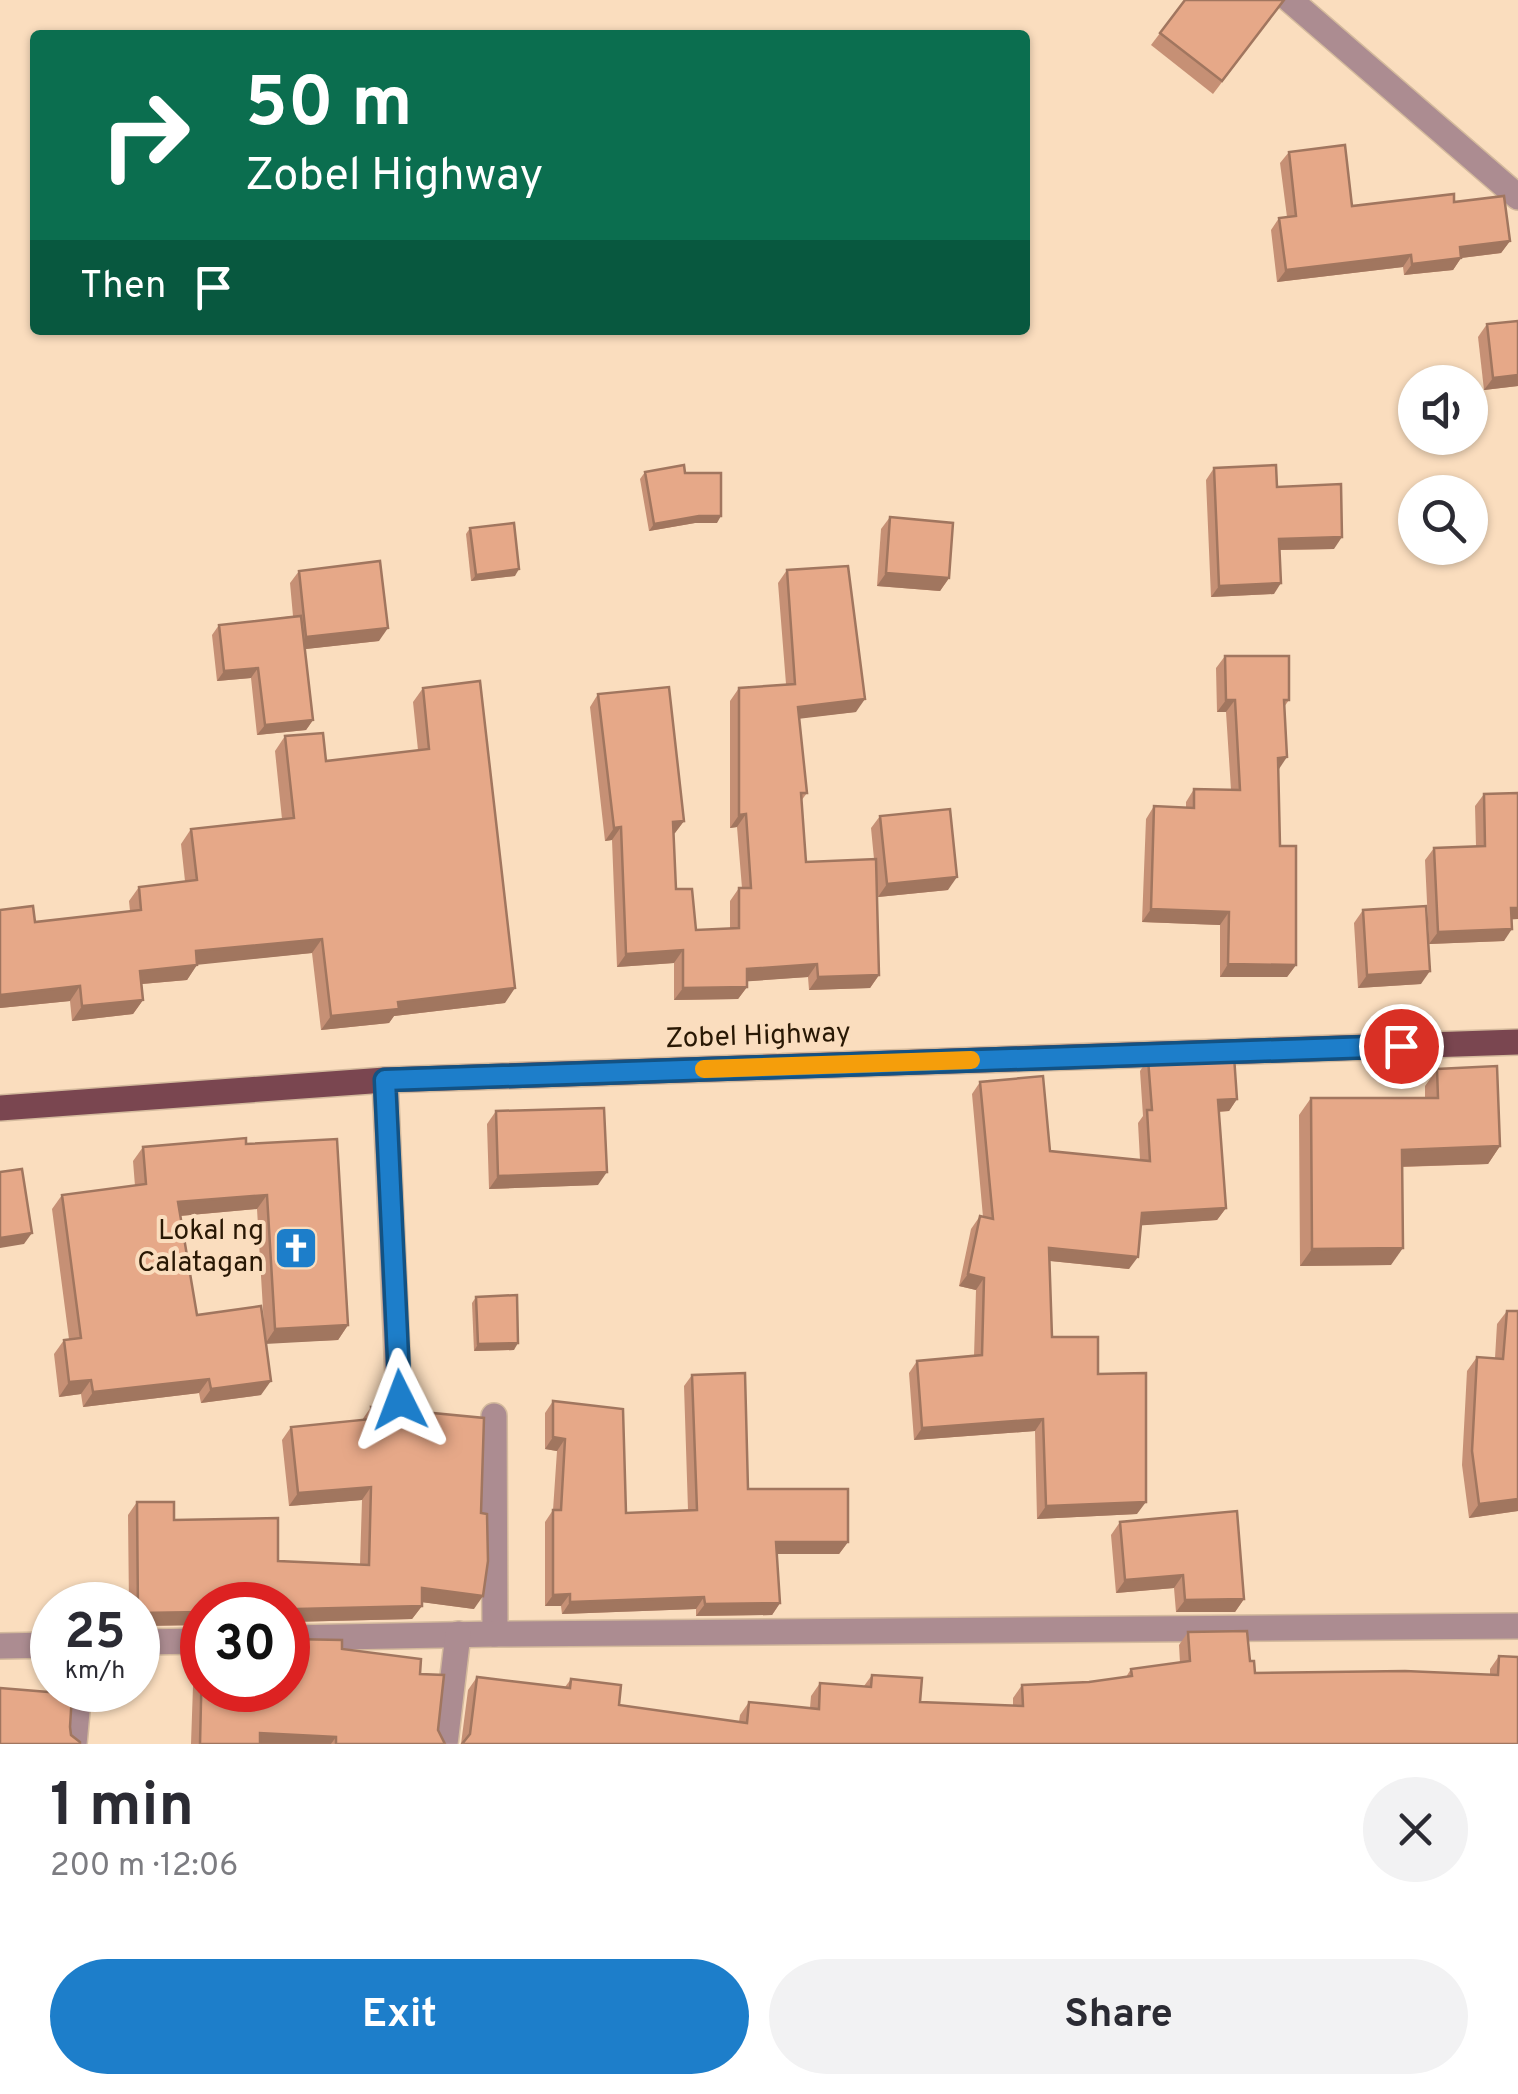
<!DOCTYPE html>
<meta charset="utf-8">
<style>
:root{--surface:#fff;--page:#f2f2f3;--text:#2b2b33;--muted:#7c7c81;--accent:#1d7eca}
body{margin:0;font-family:Overpass,sans-serif;background:var(--page);color:var(--text);height:100vh;display:flex;flex-direction:column;font-size:38px;white-space:nowrap}
*{box-sizing:border-box;margin:0}
p{font-size:32px;color:var(--muted)}
.icon{flex:none;width:55px;height:55px;fill:none;stroke:currentColor;stroke-width:2;stroke-linecap:round;stroke-linejoin:round}
.map{position:relative;height:1744px;overflow:hidden}
.details{display:flex;flex-direction:column;background:var(--surface);flex:1}
.details>*{flex:none}
.banner{position:absolute;left:30px;top:30px;width:1000px;height:305px;border-radius:10px;box-shadow:0 2px 8px #0004;background:#0b6e4f;color:#fff;overflow:hidden}
.buttons{position:absolute;left:1398px;top:365px;display:grid;gap:20px}
.buttons a{display:grid;place-items:center;width:90px;height:90px;border-radius:50%;background:var(--surface);box-shadow:0 2px 8px #0004;font-size:50px}
.speed{position:absolute;left:30px;top:1582px;display:flex;gap:20px;font-size:50px;font-weight:700;text-align:center}
.speed>*{display:grid;place-content:center;width:130px;height:130px;border-radius:50%;background:var(--surface);box-shadow:0 2px 8px #0004;line-height:1}
.speed small{font-size:25px;font-weight:400}
.speed .limit{border:15px solid #d22;background:#fff;color:#111}
.pin{position:absolute;display:grid;place-items:center;width:85px;height:85px;color:#fff;margin:-42px;border:5px solid #fff;border-radius:50%;box-shadow:0 2px 10px #0007}
.me{position:absolute;width:110px;margin:-55px;rotate:357deg;stroke-linejoin:round;filter:drop-shadow(0 0 8px #0008)}
.turn{display:flex;align-items:center;gap:35px;height:210px;padding:0 50px;font-size:45px}
.turn .icon{width:130px;height:130px;stroke-width:2.5}
.turn b{display:block;font-size:70px;line-height:85px}
.then{display:flex;align-items:center;height:95px;padding:0 50px;background:#0003;gap:20px;font-size:38px}
.round{display:grid;place-items:center;flex:none;width:105px;height:105px;border-radius:52px;background:var(--page)}
.summary{display:flex;align-items:center;justify-content:space-between;height:170px;padding:0 50px}
h1{font-size:60px;font-weight:700;line-height:75px}
.button{display:flex;gap:20px;margin-top:auto;padding:20px 50px}
.button a{flex:1;height:115px;border-radius:60px;background:var(--accent);color:#fff;font-size:40px;font-weight:700;line-height:115px;text-align:center}
.button a+a{background:var(--page);color:var(--text)}
.map>svg:first-child{display:block}
</style>
<div class="map">
<svg width="1518" height="1744" viewBox="0 0 1518 1744">
<rect width="100%" height="100%" fill="#faddbe"/>
<g fill="none" stroke-linecap="round" stroke-linejoin="round">
<g stroke="#d4ba9d" stroke-width="28">
<g id="minor">
<polyline points="1290,0 1518,197"/>
<polyline points="385,1080 399,1399"/>
<polyline points="494,1416 495,1634"/>
<polyline points="288,1638 495,1634 1518,1626"/>
<polyline points="138,1642 202,1641"/>
<polyline points="0,1646 52,1645"/>
<polyline points="74,1744 79,1690"/>
<polyline points="445,1744 458,1634"/>
</g>
</g>
<g stroke="#d4ba9d" stroke-width="28">
<polyline id="primary" points="0,1108 385,1080 1518,1042"/>
</g>
<use href="#minor" stroke="#ac8c91" stroke-width="25"/>
<use href="#primary" stroke="#7a4650" stroke-width="25"/>
</g>
<g fill="#c69075" fill-rule="evenodd">
<polygon points="1185,0 1284,0 1213,94 1151,45"/>
<polygon points="1289,152 1352,206 1454,202 1510,241 1501,253 1461,258 1453,270 1404,275 1403,267 1277,282 1271,230 1279,218 1287,217 1280,163"/>
<polygon points="1487,324 1518,386 1484,390 1478,337"/>
<polygon points="1214,468 1277,487 1334,549 1280,550 1274,594 1211,597 1206,480"/>
<polygon points="645,472 685,473 717,523 695,523 649,531 640,479"/>
<polygon points="890,517 949,578 940,591 877,586 881,529"/>
<polygon points="470,528 515,576 471,581 466,534"/>
<polygon points="787,570 856,712 799,718 807,793 801,801 806,862 874,859 871,828 880,816 948,890 878,897 877,884 879,975 870,988 809,990 808,977 747,981 747,987 738,999 674,1000 674,963 617,967 612,840 605,841 590,707 598,694 684,821 674,834 676,889 696,930 730,928 730,901 739,888 742,888 737,827 730,828 730,701 739,688 786,684 778,583"/>
<polygon points="299,571 379,641 305,649 313,720 306,730 257,735 251,678 217,681 212,635 219,625 293,616 290,583"/>
<polygon points="1225,656 1289,700 1284,707 1278,769 1280,846 1296,965 1287,977 1220,977 1220,925 1142,922 1146,819 1154,806 1186,808 1186,802 1194,789 1231,790 1226,712 1217,712 1216,668"/>
<polygon points="423,688 505,1003 394,1016 389,1023 321,1030 312,953 197,964 187,980 142,984 143,1000 133,1014 72,1021 70,1001 0,1008 0,910 35,922 130,911 129,901 139,887 185,881 181,844 191,829 282,819 275,751 285,736 326,761 418,750 413,702"/>
<polygon points="1518,793 1518,919 1512,919 1504,941 1429,944 1425,860 1434,848 1476,846 1475,806 1484,794"/>
<polygon points="1363,910 1421,984 1358,988 1354,923"/>
<polygon points="1148,1059 1237,1099 1229,1111 1219,1112 1226,1208 1217,1220 1141,1225 1129,1269 1050,1261 1052,1337 1098,1374 1137,1514 1037,1519 1035,1431 914,1440 909,1373 917,1361 974,1356 976,1290 959,1286 971,1229 980,1216 983,1217 972,1094 980,1082 1050,1151 1140,1160 1138,1123 1143,1116 1140,1071"/>
<polygon points="1437,1069 1500,1146 1488,1164 1402,1167 1391,1265 1300,1266 1299,1115 1311,1098 1425,1098 1425,1086"/>
<polygon points="496,1111 598,1185 489,1189 487,1124"/>
<path d="M246,1144l102,181 -10,15 -72,3 -5,52 -60,8 -2,-10 -116,14 -2,-13 -22,3 -5,-43 10,-14 5,-1 -17,-130 10,-14 73,-9 -2,-25 10,-14zM257,1209l7,117 -67,-11 -17,-99z"/>
<polygon points="476,1297 514,1350 474,1351 472,1303"/>
<polygon points="1507,1311 1518,1511 1469,1518 1462,1465 1467,1371 1477,1357 1495,1358 1497,1324"/>
<polygon points="692,1375 748,1489 848,1542 839,1554 776,1554 780,1603 772,1615 696,1616 696,1609 562,1614 561,1606 545,1606 545,1522 553,1510 557,1451 545,1449 545,1413 553,1401 626,1513 688,1510 684,1386"/>
<polygon points="371,1407 474,1609 422,1602 422,1606 412,1619 288,1622 288,1605 202,1605 202,1625 138,1626 138,1605 129,1605 128,1515 137,1502 174,1520 278,1561 360,1565 362,1500 289,1506 282,1440 291,1427 362,1420"/>
<polygon points="1120,1522 1244,1599 1235,1612 1176,1612 1174,1588 1116,1593 1111,1535"/>
<polygon points="1188,1632 1250,1661 1255,1673 1490,1675 1490,1669 1499,1656 1518,1744 461,1744 468,1690 477,1677 565,1687 571,1679 619,1705 739,1722 740,1715 749,1702 810,1708 811,1696 820,1683 864,1686 872,1675 920,1702 1013,1706 1013,1698 1022,1685 1089,1682 1126,1677 1131,1669 1180,1663 1179,1645"/>
<polygon points="290,1639 342,1649 420,1674 438,1730 445,1744 191,1744 194,1657 202,1645"/>
</g>
<g fill="#a1765f">
<polygon points="1510,241 1501,253 1461,258 1453,270 1404,275 1412,264 1460,247"/>
<polygon points="1411,255 1403,267 1277,282 1286,270"/>
<polygon points="1518,375 1518,386 1484,390 1493,378"/>
<polygon points="699,516 721,516 717,523 695,523 649,531 654,524"/>
<polygon points="1342,537 1334,549 1272,550 1279,539"/>
<polygon points="519,569 515,576 471,581 476,575"/>
<polygon points="886,573 949,578 940,591 877,586"/>
<polygon points="1281,583 1274,594 1211,597 1219,586"/>
<polygon points="388,628 379,641 297,650 306,637"/>
<polygon points="258,668 251,678 217,681 224,671"/>
<polygon points="865,699 856,712 789,720 798,707"/>
<polygon points="1226,700 1235,700 1226,712 1217,712"/>
<polygon points="313,720 306,730 257,735 265,725"/>
<polygon points="1287,757 1279,769 1278,758"/>
<polygon points="746,814 737,827 730,828 739,815"/>
<polygon points="684,821 675,833 664,835 673,822"/>
<polygon points="621,827 612,840 605,841 614,828"/>
<polygon points="957,877 948,890 878,897 887,884"/>
<polygon points="1511,908 1518,908 1518,919 1503,920"/>
<polygon points="1151,909 1229,912 1220,925 1142,922"/>
<polygon points="1512,929 1504,941 1429,944 1438,932"/>
<polygon points="322,939 312,953 186,966 196,951"/>
<polygon points="683,950 674,963 617,967 626,954"/>
<polygon points="817,964 808,977 738,982 747,969"/>
<polygon points="1228,964 1296,965 1287,977 1220,977"/>
<polygon points="197,965 187,980 130,985 140,971"/>
<polygon points="1430,971 1421,984 1358,988 1367,975"/>
<polygon points="879,975 870,988 809,990 818,977"/>
<polygon points="80,986 70,1001 0,1008 0,995"/>
<polygon points="747,987 738,999 674,1000 683,988"/>
<polygon points="515,988 505,1003 394,1016 389,1023 321,1030 331,1016 398,1002"/>
<polygon points="143,1000 133,1014 72,1021 82,1006"/>
<polygon points="1237,1099 1229,1111 1210,1112 1218,1100"/>
<polygon points="1500,1146 1488,1164 1390,1167 1402,1150"/>
<polygon points="607,1172 598,1185 489,1189 498,1176"/>
<polygon points="267,1195 257,1209 168,1217 178,1202"/>
<polygon points="1226,1208 1217,1220 1133,1226 1142,1213"/>
<polygon points="32,1233 24,1244 0,1248 0,1238"/>
<polygon points="1049,1248 1138,1257 1129,1269 1041,1260"/>
<polygon points="1403,1248 1391,1265 1300,1266 1312,1249"/>
<polygon points="968,1274 984,1278 976,1290 959,1286"/>
<polygon points="348,1325 338,1340 265,1344 275,1329"/>
<polygon points="518,1343 514,1350 474,1351 478,1344"/>
<polygon points="209,1379 199,1393 83,1407 93,1392"/>
<polygon points="91,1380 81,1394 59,1397 69,1382"/>
<polygon points="271,1381 261,1395 201,1403 211,1389"/>
<polygon points="1043,1419 1035,1431 914,1440 922,1428"/>
<polygon points="553,1437 565,1439 557,1451 545,1449"/>
<polygon points="371,1487 362,1500 289,1506 298,1493"/>
<polygon points="1518,1499 1518,1511 1469,1518 1479,1504"/>
<polygon points="1146,1502 1137,1514 1037,1519 1046,1506"/>
<polygon points="776,1542 848,1542 839,1554 767,1554"/>
<polygon points="1183,1575 1174,1588 1116,1593 1125,1580"/>
<polygon points="422,1588 483,1596 474,1609 413,1601"/>
<polygon points="570,1594 561,1606 545,1606 553,1595"/>
<polygon points="704,1597 696,1609 562,1614 570,1602"/>
<polygon points="1244,1599 1235,1612 1176,1612 1185,1600"/>
<polygon points="780,1603 772,1615 696,1616 705,1604"/>
<polygon points="422,1606 412,1619 288,1622 288,1613 297,1609"/>
<polygon points="202,1612 202,1625 138,1626 138,1613"/>
<polygon points="260,1733 336,1737 331,1744 252,1744"/>
</g>
<g fill="#e6a888" stroke="#a1765f" stroke-width="2.5">
<polygon points="1185,0 1284,0 1222,81 1160,33"/>
<polygon points="1345,145 1352,206 1454,194 1454,202 1504,196 1510,241 1460,247 1461,258 1412,264 1411,255 1286,270 1279,218 1296,216 1289,152"/>
<polygon points="1518,321 1518,375 1493,378 1487,324"/>
<polygon points="684,465 685,473 721,473 721,516 699,516 654,524 645,472"/>
<polygon points="1276,465 1277,487 1341,484 1342,537 1279,539 1281,583 1219,586 1214,468"/>
<polygon points="890,517 953,523 949,578 886,573"/>
<polygon points="514,523 519,569 476,575 470,528"/>
<polygon points="380,561 388,628 306,637 299,571"/>
<polygon points="848,566 865,699 798,707 807,793 801,793 806,862 876,859 879,975 818,977 817,964 747,969 747,987 683,988 683,950 626,954 621,827 614,828 598,694 669,687 684,821 673,822 676,889 692,889 696,930 739,928 739,888 751,888 746,814 739,815 739,688 795,684 787,570"/>
<polygon points="301,616 313,720 265,725 258,668 224,671 219,625"/>
<polygon points="1225,656 1289,656 1289,700 1284,700 1287,757 1278,758 1280,846 1296,846 1296,965 1228,964 1229,912 1151,909 1154,806 1194,808 1194,789 1240,790 1235,700 1226,700"/>
<polygon points="480,681 515,988 398,1002 399,1009 331,1016 322,939 196,951 197,965 140,971 143,1000 82,1006 80,986 0,995 0,910 33,906 35,922 141,910 139,887 197,880 191,829 294,818 285,736 323,733 326,761 429,749 423,688"/>
<polygon points="1518,793 1518,908 1511,908 1512,929 1438,932 1434,848 1485,846 1484,794"/>
<polygon points="950,809 957,877 887,884 880,816"/>
<polygon points="1426,906 1430,971 1367,975 1363,910"/>
<polygon points="1234,1056 1237,1099 1218,1100 1226,1208 1142,1213 1138,1257 1049,1248 1052,1337 1098,1337 1098,1374 1146,1373 1146,1502 1046,1506 1043,1419 922,1428 917,1361 982,1355 984,1278 968,1274 980,1216 993,1219 980,1082 1043,1076 1050,1151 1150,1161 1147,1110 1152,1110 1148,1059"/>
<polygon points="1497,1066 1500,1146 1402,1150 1403,1248 1312,1249 1311,1098 1438,1098 1437,1069"/>
<polygon points="604,1108 607,1172 498,1176 496,1111"/>
<polygon points="246,1138 246,1144 337,1139 348,1325 275,1329 267,1195 178,1202 197,1315 261,1306 271,1381 211,1389 209,1379 93,1392 91,1380 69,1382 64,1340 81,1338 62,1195 146,1184 143,1147"/>
<polygon points="22,1169 32,1233 0,1238 0,1172"/>
<polygon points="517,1295 518,1343 478,1344 476,1297"/>
<polygon points="1507,1311 1518,1311 1518,1499 1479,1504 1472,1451 1477,1357 1503,1359"/>
<polygon points="745,1373 748,1489 848,1489 848,1542 776,1542 780,1603 705,1604 704,1597 570,1602 570,1594 553,1595 553,1510 561,1510 565,1439 553,1437 553,1401 623,1409 626,1513 697,1510 692,1375"/>
<polygon points="371,1407 484,1418 481,1513 487,1514 488,1561 483,1596 422,1588 422,1606 297,1609 288,1613 288,1605 202,1605 202,1612 138,1613 137,1502 174,1502 174,1520 278,1518 278,1561 369,1565 371,1487 298,1493 291,1427 372,1419"/>
<polygon points="1237,1511 1244,1599 1185,1600 1183,1575 1125,1580 1120,1522"/>
<polygon points="1247,1631 1250,1661 1254,1661 1255,1673 1405,1671 1498,1675 1499,1656 1518,1657 1518,1744 462,1744 470,1734 477,1677 570,1688 571,1679 621,1685 619,1705 747,1723 749,1702 819,1709 820,1683 871,1687 872,1675 922,1678 920,1702 1023,1706 1022,1685 1089,1682 1132,1676 1131,1669 1190,1661 1188,1632"/>
<polygon points="288,1637 290,1639 342,1640 342,1649 421,1659 420,1674 444,1675 438,1730 445,1744 336,1744 336,1737 260,1733 260,1744 200,1744 202,1660 202,1690 288,1690"/>
<polygon points="0,1688 72,1694 70,1727 71,1735 80,1742 80,1744 0,1744"/>
</g>
<g fill="none" stroke-linecap="round" stroke-linejoin="round">
<g stroke="#135283" stroke-width="25">
<polyline id="route" points="400,1400 385,1080 1401,1046"/>
</g>
<use href="#route" stroke="#1d7eca" stroke-width="18"/>
<polyline stroke="#f59e0b" stroke-width="18" points="704,1069 971,1060"/>
</g>
<defs>
<g id="church-square" transform="scale(2.25)"><rect x="-9" y="-9" width="18" height="18" rx="4" fill="#1d7eca" stroke="#faddbe"/><path d="M-1.2-6h2.4v3.5h3.3v2.4h-3.3V6h-2.4V-.1h-3.3v-2.4h3.3Z" fill="#fff"/></g>
</defs>
<g fill-rule="evenodd">
<use href="#church-square" x="296" y="1248"/>
</g>
<g text-anchor="middle" dominant-baseline="central" stroke-width="8" stroke-linejoin="round" paint-order="stroke">
<g font-size="28" fill="#291804" stroke="#faddbe">
<text transform="translate(758 1037) rotate(-2)">Zobel Highway</text>
</g>
<g font-size="28" fill="#291804" stroke="#faddbe" text-anchor="end">
<text x="264" y="1232">Lokal ng<tspan x="264" dy="32">Calatagan</tspan></text>
</g>
</g>
</svg>
<div class="buttons">
<a><svg class="icon" aria-label="sound" viewBox="0 0 24 24"><path d="M4 9h4l5-4v14l-5-4H4zM17 9q2 3 0 6"/></svg></a>
<a><svg class="icon" aria-label="search" viewBox="0 0 24 24"><circle cx="10" cy="10" r="6"/><path d="M15 15l6 6"/></svg></a>
</div>
<div class="speed"><div>25<small>km/h</small></div><div class="limit">30</div></div>
<div class="pin" style="left:1401px;top:1046px;background:#d93025"><svg class="icon" aria-label="arrive" viewBox="0 0 24 24"><path d="M6 21V4h12l-3 4 3 4H6"/></svg></div>
<svg class="me" style="left:400px;top:1400px" viewBox="-20 -20 40 40"><path d="M0-17L14 15 0 8-14 15z" fill="#1d7eca" stroke="#fff" stroke-width="4"/></svg>
<div class="banner">
<div class="turn"><svg class="icon" aria-label="right" viewBox="0 0 24 24"><path d="M7 20v-9h11M14 6l5 5-5 5"/></svg><div><b>50 m</b>Zobel Highway</div></div>
<div class="then">Then<svg class="icon" aria-label="arrive" viewBox="0 0 24 24"><path d="M6 21V4h12l-3 4 3 4H6"/></svg></div>
</div>
</div>
<section class="details">
<div class="summary"><div><h1>1 min</h1><p>200 m · 12:06</p></div><a class="round"><svg class="icon" aria-label="close" viewBox="0 0 24 24"><path d="M6 6l12 12M18 6L6 18"/></svg></a></div>
<div class="button"><a>Exit</a><a>Share</a></div>
</section>
